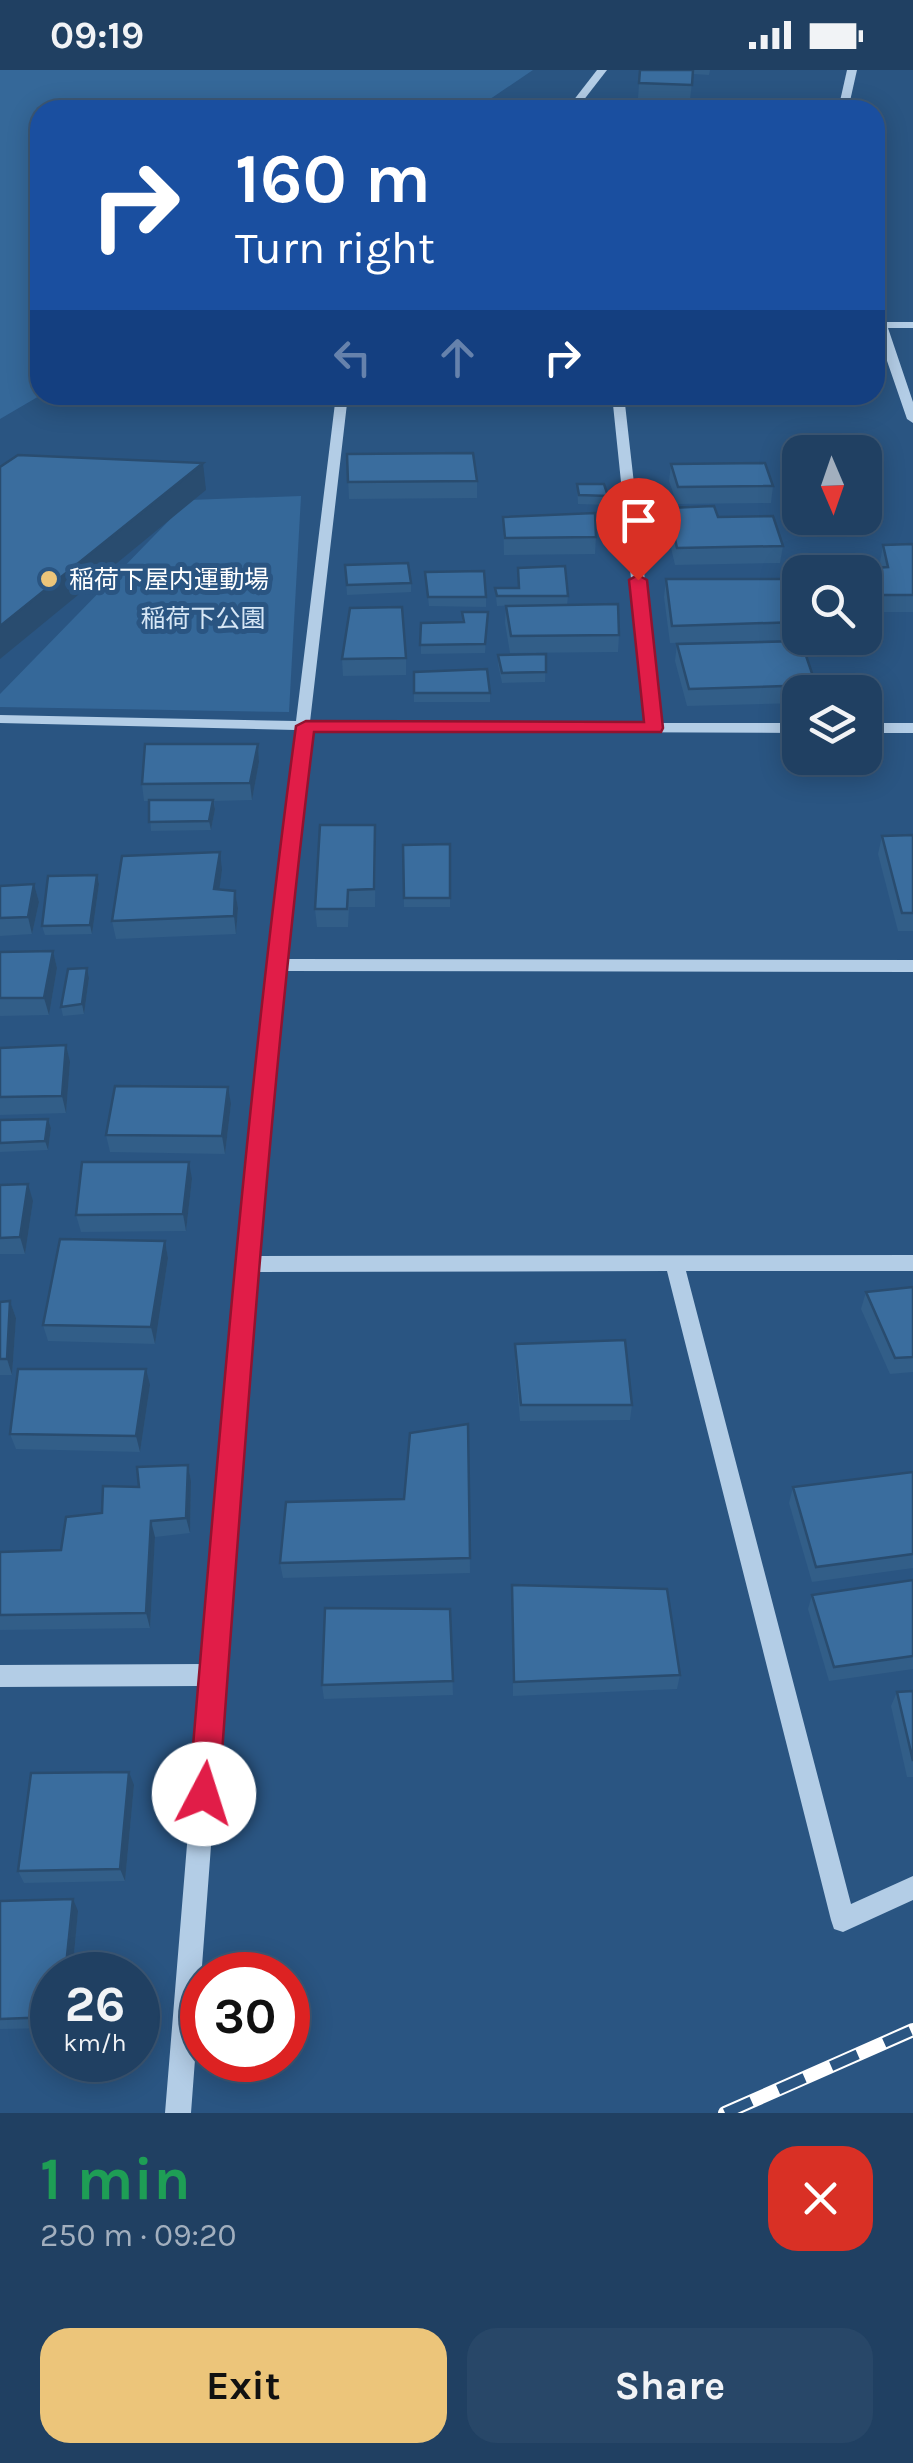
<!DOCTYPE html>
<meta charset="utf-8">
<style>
:root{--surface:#204062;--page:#284768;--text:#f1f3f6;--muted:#a2afbe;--line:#3d5977;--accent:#ecc57a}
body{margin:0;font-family:Karla,"Noto Sans JP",sans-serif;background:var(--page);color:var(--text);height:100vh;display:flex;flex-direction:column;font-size:38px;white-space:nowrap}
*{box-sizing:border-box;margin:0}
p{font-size:32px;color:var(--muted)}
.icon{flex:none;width:55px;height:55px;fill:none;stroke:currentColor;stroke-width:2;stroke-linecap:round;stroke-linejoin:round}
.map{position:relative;height:2043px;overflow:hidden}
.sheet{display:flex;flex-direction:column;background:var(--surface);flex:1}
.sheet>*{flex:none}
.guide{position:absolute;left:30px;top:30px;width:855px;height:305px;border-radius:30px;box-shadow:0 5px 25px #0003,0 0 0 2px var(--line);background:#1a4fa0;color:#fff;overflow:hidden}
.needle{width:65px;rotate:178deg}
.tools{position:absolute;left:782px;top:365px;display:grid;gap:20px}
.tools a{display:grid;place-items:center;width:100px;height:100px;border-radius:20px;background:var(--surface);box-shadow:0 5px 25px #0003,0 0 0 2px var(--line);font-size:50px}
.speed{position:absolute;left:30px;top:1882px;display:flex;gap:20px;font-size:50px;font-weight:700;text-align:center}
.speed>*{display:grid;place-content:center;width:130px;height:130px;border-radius:50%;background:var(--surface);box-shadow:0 5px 25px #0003,0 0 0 2px var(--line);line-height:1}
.speed small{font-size:25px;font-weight:400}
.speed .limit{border:15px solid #d22;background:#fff;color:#111}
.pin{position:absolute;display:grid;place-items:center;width:85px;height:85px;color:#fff;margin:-102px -42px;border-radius:50% 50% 50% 0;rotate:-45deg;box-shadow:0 0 10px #0007}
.pin .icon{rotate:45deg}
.me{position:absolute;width:110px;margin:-55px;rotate:5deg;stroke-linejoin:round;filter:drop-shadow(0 0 8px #0008)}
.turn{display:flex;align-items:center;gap:35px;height:210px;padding:0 40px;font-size:45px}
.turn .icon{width:130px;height:130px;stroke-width:2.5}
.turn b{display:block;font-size:70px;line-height:85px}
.lanes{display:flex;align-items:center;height:95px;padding:0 40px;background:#0003;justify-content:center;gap:50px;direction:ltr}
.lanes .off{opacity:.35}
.round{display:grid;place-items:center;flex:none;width:105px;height:105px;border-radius:30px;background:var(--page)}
.headline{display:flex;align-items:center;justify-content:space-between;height:170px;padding:0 40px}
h1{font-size:60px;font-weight:700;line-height:75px;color:#1e9e55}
.primary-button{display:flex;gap:20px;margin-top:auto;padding:20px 40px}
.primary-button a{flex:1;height:115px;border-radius:30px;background:var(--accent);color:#111;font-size:40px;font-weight:700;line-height:115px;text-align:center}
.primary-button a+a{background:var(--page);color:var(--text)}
.status{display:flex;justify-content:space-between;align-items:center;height:70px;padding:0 50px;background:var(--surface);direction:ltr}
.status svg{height:28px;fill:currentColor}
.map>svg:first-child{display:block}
</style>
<div class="status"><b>09:19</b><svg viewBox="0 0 49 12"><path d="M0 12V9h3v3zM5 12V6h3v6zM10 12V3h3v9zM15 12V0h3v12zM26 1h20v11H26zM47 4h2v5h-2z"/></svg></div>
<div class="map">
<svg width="913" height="2043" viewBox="0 0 913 2043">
<rect width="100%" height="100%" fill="#2a5582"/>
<g fill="#356899">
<polygon points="0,0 533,0 474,40 40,40 41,325 0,349"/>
<polygon points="301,426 289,642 0,637 0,624 189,430"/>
</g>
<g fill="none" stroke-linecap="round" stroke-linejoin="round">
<g fill="#b3cde6" fill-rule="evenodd">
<polygon points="597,0 607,0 576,40 566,40"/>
<polygon points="847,0 857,0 848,40 838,40"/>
<polygon points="875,235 880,238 885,252 913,252 913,258 888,258 913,332 913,353 907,349 875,256"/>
<path d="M336,325h12l-38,327 336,1 -34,-328h12l37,328h139v10l-491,-2 -26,228 630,1v12l-631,-1 -27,285 658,-1v16h-227l165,633 62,-28v24l-70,32 -9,-3 -3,-9 -164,-649 -413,1 -63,841h-26l35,-427 -200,1v-22l202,-1c26,-312 54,-623 93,-934l-295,-7v-8l296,6z"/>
<rect x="865" y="653" width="48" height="10"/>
</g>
<g stroke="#fff" stroke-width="14">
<polyline id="rail" points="725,2043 913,1960"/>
</g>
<use href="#rail" stroke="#2a5582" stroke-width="10" stroke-dasharray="29" stroke-linecap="butt"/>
</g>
<g fill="#325e88">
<polygon points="640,0 710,0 709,5 693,4 690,30 638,28"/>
<polygon points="657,325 802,325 801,332 659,334"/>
<polygon points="347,384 477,411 477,428 349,429"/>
<polygon points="671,394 773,416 771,433 677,434 669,411"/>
<polygon points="577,414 608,426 608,435 578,434"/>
<polygon points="668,438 718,447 783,476 780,493 675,495 666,456"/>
<polygon points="503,447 596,467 595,484 504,485"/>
<polygon points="913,474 913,542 865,542 865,502 833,502 834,500 881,497 880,492 883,475"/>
<polygon points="345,495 411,513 411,522 347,525"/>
<polygon points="425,502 486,527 486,537 429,536"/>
<polygon points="666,509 798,552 795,570 670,573 664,527"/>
<polygon points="495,518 568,526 567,535 619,565 618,582 510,583 505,553 506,536 531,535 497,536"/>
<polygon points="462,542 488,542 485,583 421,584 421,553 462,552"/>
<polygon points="677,574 816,615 815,622 800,622 800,633 687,636 675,591"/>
<polygon points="546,584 545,612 502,613 498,594 498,585"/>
<polygon points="406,588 406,605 343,606 342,589"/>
<polygon points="414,602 490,623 490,632 414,632"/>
<polygon points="258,674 259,692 252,730 214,731 215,739 211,760 151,761 149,731 144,731 142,714"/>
<polygon points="913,765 913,861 898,861 878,784 882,766"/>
<polygon points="376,772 375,837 349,837 348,857 317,857 315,839"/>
<polygon points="450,774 450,837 404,837 403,775"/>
<polygon points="222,800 219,820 235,821 238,838 236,864 116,869 112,851"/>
<polygon points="97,805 99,814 92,864 45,865 42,856"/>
<polygon points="34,814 39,832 32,864 0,866 0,816"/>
<polygon points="53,881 57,898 49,945 0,946 0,882"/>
<polygon points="87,898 89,908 84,944 63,946 61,937"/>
<polygon points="0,978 70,992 66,1043 0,1045"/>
<polygon points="231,1034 225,1084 110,1082 106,1065"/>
<polygon points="48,1049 51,1058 48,1080 0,1082 0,1050"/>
<polygon points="192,1109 186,1161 81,1162 76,1145"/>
<polygon points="0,1115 33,1131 25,1184 0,1184"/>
<polygon points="165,1171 168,1188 155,1274 48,1271 43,1255"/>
<polygon points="913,1217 913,1302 890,1304 861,1239 866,1222"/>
<polygon points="10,1231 16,1248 12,1305 0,1305 0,1232"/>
<polygon points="515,1274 632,1335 630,1350 520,1351 515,1290"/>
<polygon points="150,1315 140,1382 16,1379 10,1364"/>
<polygon points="468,1354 470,1503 283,1508 280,1493 404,1429"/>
<polygon points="188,1395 191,1411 190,1463 155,1467 150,1558 0,1560 0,1482 61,1480 139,1417"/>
<polygon points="913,1402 913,1498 812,1512 789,1433 793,1417"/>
<polygon points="913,1510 913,1599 829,1611 808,1539 812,1525"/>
<polygon points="512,1515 680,1605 677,1619 513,1626"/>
<polygon points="450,1539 453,1625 324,1629 322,1615"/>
<polygon points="913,1621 913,1707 907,1707 891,1636 897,1622"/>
<polygon points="134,1715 125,1811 24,1813 18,1801"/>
<polygon points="0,1831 78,1841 72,1905 52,1905 52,1958 0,1959"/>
</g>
<g fill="#294c6f">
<polygon points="203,393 206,420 0,589 0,556"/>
<polygon points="258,674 259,692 252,730 250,713"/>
<polygon points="213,730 215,739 211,760 209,751"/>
<polygon points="220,782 222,800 217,837 214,819"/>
<polygon points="97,805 99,814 92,864 90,855"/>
<polygon points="34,814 39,832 32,864 28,847"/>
<polygon points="235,821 238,838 236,864 234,846"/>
<polygon points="53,881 57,898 49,945 44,928"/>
<polygon points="87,898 89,908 84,944 82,934"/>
<polygon points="66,975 70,992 66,1043 62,1026"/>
<polygon points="228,1017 231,1034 225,1084 222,1066"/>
<polygon points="48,1049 51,1058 48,1080 45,1071"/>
<polygon points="189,1092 192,1109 186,1161 183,1144"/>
<polygon points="28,1114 33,1131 25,1184 20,1167"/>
<polygon points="165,1171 168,1188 155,1274 151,1257"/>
<polygon points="10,1231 16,1248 12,1305 7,1289"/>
<polygon points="146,1299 150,1315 140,1382 136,1366"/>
<polygon points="188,1395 191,1411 190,1463 186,1448"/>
<polygon points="151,1451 155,1467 150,1558 146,1543"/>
<polygon points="129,1702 134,1715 125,1811 120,1799"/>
<polygon points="73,1829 78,1841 72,1905 65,1905"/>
</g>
<g fill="#3a6d9e" stroke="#294c6f" stroke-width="2.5">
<polygon points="640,0 693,0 692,15 639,13"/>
<polygon points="473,383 477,411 348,412 347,384"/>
<polygon points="18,385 203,393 0,556 0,397"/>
<polygon points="765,393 773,416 678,417 671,394"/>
<polygon points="577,414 604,414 608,426 579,425"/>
<polygon points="714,436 718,447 773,446 783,476 677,478 668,438"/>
<polygon points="595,443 596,467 505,468 503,447"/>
<polygon points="913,474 913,525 865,525 865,502 835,502 834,500 888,497 883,475"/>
<polygon points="408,493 411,513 347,515 345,495"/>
<polygon points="565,496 568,526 497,526 495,518 519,518 518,498"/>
<polygon points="484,501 486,527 428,527 425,502"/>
<polygon points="666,509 783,509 798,552 672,556"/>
<polygon points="618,534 619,565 511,566 506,536"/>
<polygon points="402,537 406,588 342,589 350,538"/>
<polygon points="462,542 488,542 485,574 420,575 421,553 464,552"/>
<polygon points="801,571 816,615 689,619 677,574"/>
<polygon points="546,584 546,602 502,603 498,585"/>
<polygon points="487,599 490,623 414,623 414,602"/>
<polygon points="145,674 258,674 250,713 142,714"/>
<polygon points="149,730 213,730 209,751 149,752"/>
<polygon points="320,755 375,755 374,819 348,820 347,839 315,839"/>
<polygon points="913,765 913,843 902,843 882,766"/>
<polygon points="450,774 450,828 404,828 403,775"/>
<polygon points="220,782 214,819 235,821 234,846 112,851 122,786"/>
<polygon points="97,805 90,855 42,856 48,806"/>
<polygon points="34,814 28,847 0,848 0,816"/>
<polygon points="53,881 44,928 0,928 0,882"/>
<polygon points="87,898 82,934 61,937 68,899"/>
<polygon points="66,975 62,1026 0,1027 0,978"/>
<polygon points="115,1016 228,1017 222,1066 106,1065"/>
<polygon points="48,1049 45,1071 0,1073 0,1050"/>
<polygon points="82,1092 189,1092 183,1144 76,1145"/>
<polygon points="28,1114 20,1167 0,1168 0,1115"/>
<polygon points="60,1169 165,1171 151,1257 43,1255"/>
<polygon points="913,1217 913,1287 895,1288 866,1222"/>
<polygon points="10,1231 7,1289 0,1289 0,1232"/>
<polygon points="625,1270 632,1335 521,1335 515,1274"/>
<polygon points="18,1299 146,1299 136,1366 10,1364"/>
<polygon points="468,1354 470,1488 280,1493 286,1432 404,1429 410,1363"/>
<polygon points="188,1395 186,1448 151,1451 146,1543 0,1545 0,1482 61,1480 66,1447 102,1443 103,1416 139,1417 137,1397"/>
<polygon points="913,1402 913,1484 816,1497 793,1417"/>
<polygon points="913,1510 913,1586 834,1597 812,1525"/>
<polygon points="512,1515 667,1519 680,1605 514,1612"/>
<polygon points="325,1538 450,1539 453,1611 322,1615"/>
<polygon points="913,1621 913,1691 897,1622"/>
<polygon points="129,1702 120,1799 18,1801 31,1703"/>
<polygon points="73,1829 65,1905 52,1905 52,1947 0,1949 0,1831"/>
</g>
<path fill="#e11d48" stroke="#92132f" stroke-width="2.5" d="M638,505l9,5 16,148 -2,4h-347c-44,353 -69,708 -95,1062l-4,11 -11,4 -10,-4 -5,-11c30,-357 59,-713 107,-1068l10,-5 338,1 -15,-142z"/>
<circle fill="#ecc57a" stroke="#2a5582" stroke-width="4" cx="49" cy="509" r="10"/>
<g text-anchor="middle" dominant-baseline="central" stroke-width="10" stroke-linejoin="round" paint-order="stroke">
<g font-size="25" fill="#fff" stroke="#2a5582" text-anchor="start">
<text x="69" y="509">稲荷下屋内運動場</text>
</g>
<g font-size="25" fill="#d6e6f5" stroke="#2a5582">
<text x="203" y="548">稲荷下公園</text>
</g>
</g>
</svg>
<div class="tools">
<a><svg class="needle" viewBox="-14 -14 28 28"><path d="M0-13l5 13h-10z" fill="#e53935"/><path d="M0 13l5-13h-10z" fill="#a2afbe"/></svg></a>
<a><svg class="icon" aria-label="search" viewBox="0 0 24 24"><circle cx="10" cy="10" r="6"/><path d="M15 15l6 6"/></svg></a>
<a><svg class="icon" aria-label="layers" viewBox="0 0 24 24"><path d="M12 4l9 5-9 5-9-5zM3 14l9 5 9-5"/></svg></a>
</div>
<div class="speed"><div>26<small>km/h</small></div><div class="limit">30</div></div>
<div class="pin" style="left:638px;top:510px;background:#d93025"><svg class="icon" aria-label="arrive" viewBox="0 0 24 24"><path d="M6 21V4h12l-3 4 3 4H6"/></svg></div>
<svg class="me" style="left:204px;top:1724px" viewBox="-20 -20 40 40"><circle r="19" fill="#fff"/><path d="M0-13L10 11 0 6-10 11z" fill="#e11d48"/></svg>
<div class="guide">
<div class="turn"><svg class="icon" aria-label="right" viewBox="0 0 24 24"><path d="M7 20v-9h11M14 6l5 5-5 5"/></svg><div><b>160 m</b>Turn right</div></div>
<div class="lanes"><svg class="icon off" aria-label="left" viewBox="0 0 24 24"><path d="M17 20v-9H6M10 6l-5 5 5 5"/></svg><svg class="icon off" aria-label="ahead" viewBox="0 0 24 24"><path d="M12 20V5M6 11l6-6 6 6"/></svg><svg class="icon" aria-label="right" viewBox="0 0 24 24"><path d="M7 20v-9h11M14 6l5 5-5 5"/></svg></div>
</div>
</div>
<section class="sheet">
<div class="headline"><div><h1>1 min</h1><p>250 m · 09:20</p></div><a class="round" style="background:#d93025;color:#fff"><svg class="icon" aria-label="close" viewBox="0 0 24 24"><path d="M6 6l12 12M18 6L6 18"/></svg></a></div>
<div class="primary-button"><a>Exit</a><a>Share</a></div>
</section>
